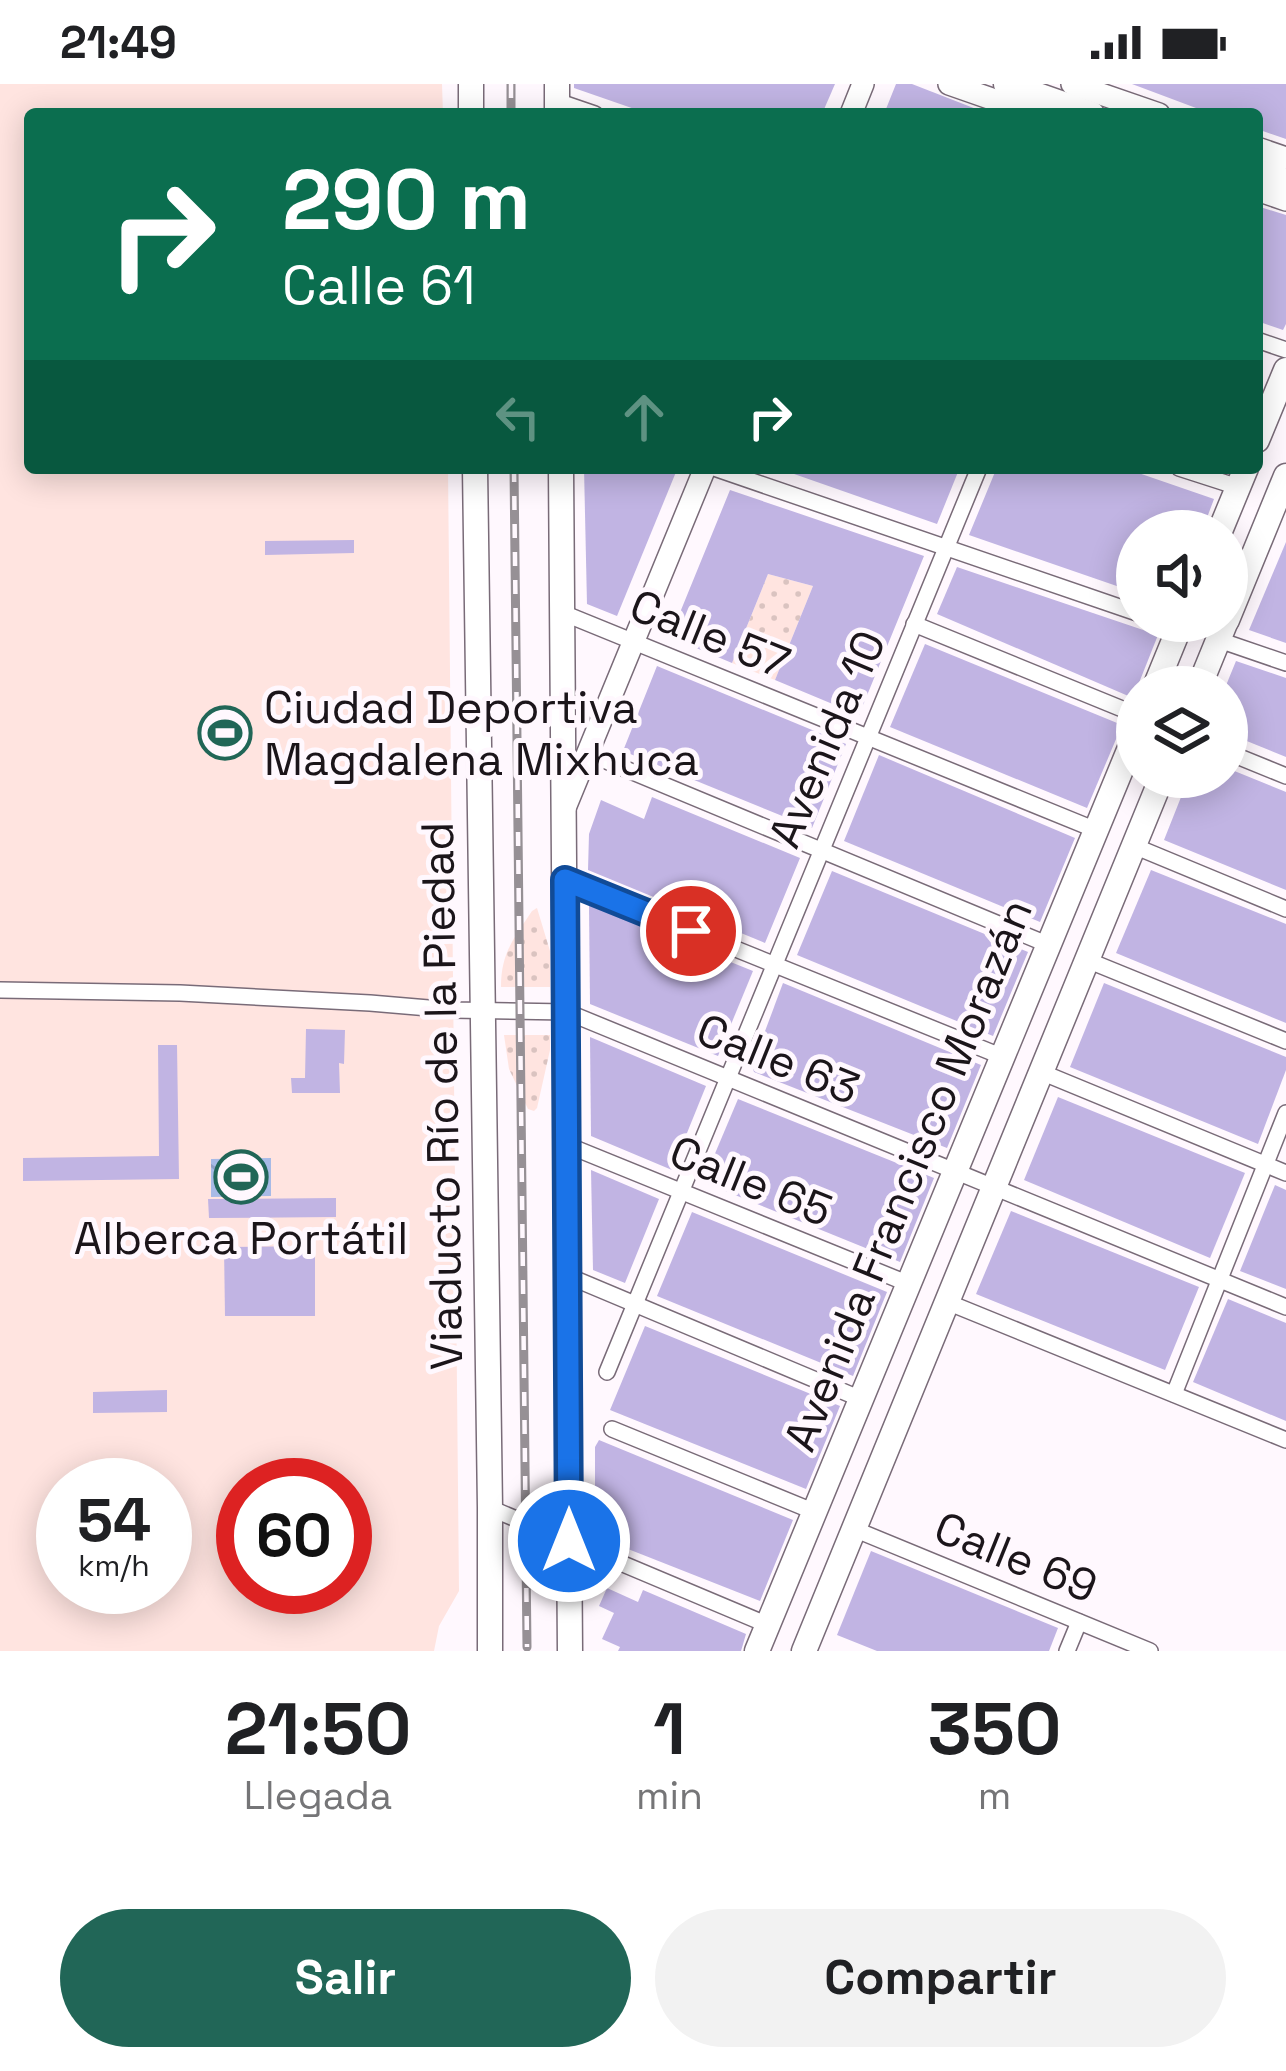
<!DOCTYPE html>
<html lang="es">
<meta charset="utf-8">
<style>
:root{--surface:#fff;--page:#f2f2f2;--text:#202124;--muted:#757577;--accent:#216657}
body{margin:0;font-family:"Space Grotesk",sans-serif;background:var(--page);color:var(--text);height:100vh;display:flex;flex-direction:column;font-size:45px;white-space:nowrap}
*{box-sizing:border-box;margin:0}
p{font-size:39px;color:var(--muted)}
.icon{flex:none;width:66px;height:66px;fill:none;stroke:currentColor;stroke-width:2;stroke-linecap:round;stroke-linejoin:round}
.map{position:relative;height:1567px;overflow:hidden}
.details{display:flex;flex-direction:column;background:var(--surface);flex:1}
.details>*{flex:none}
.hud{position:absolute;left:24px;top:24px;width:1239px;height:366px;border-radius:12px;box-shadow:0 6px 30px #0003;background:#0b6e4f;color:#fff;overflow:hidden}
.tools{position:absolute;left:1116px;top:426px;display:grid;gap:24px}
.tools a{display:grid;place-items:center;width:132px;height:132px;border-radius:50%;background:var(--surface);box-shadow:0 6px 30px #0003;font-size:60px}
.speed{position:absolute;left:36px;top:1374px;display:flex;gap:24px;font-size:60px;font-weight:700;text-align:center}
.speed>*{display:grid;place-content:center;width:156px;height:156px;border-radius:50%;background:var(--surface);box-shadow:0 6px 30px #0003;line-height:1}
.speed small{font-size:30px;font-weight:400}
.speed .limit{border:18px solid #d22;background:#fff;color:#111}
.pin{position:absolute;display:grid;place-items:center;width:102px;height:102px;color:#fff;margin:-51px;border:6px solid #fff;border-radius:50%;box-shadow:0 3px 12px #0007}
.me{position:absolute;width:132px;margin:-66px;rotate:0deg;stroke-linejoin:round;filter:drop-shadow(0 0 9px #0008)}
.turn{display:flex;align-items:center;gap:42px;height:252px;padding:0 60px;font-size:54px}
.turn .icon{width:156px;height:156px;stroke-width:2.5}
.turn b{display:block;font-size:84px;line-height:102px}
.lanes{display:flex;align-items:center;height:114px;padding:0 60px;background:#0003;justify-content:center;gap:60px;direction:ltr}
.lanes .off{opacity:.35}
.eta{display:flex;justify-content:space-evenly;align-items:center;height:204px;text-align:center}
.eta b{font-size:72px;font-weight:700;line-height:84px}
.cta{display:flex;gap:24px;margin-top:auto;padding:24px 60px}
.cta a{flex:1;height:138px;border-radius:72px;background:var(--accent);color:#fff;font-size:48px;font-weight:700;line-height:138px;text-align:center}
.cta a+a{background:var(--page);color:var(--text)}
.status{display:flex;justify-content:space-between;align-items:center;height:84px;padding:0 60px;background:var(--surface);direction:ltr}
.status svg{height:33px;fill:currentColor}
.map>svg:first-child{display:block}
</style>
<div class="status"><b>21:49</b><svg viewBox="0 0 49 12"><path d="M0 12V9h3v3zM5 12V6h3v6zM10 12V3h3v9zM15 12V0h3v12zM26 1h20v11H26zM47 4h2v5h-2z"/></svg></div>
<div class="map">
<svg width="1286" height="1567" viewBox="0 0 1286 1567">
<defs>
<pattern id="grass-dots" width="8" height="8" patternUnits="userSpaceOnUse" patternTransform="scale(3)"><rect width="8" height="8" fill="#ffe4e0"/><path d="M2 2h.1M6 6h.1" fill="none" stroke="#dac3c0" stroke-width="1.8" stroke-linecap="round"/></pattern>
<pattern id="water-ripples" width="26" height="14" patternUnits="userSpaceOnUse" patternTransform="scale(3)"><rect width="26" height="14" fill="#a7bae6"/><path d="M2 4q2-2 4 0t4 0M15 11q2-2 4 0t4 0" fill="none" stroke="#8f9fc5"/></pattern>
</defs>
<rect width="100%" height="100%" fill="#fff8fe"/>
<g fill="url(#grass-dots)">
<polygon points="768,490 813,502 775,596 732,579"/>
<path d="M537,824l13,43v36h-49c0,-34 13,-49 31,-76z"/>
<polygon points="504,951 550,951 550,966 537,1024 534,1027 528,1025 509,985"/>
</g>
<path fill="#ffe4e0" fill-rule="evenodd" d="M0,0h442l1,30h-413v354h418l11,1123 -20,35 -5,25h-434zM63,1401h102v102h-102zM243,1401h102v102h-102z"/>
<polygon fill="url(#water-ripples)" points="271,1074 271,1112 211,1113 211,1075"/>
<g fill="#c1b4e3">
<polygon points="574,0 835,0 822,30 649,30 574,4"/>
<polygon points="896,0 912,0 989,30 884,30"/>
<polygon points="1132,0 1286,0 1286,55 1257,45 1257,30 1212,30"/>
<polygon points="1257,122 1286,131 1286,240 1283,246 1257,237"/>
<polygon points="584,384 665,384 676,388 617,532 587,520"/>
<polygon points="777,384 947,384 958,388 937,440"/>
<polygon points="1003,384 1124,384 1214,415 1202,447 1137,447 1137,509 969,451 995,388 1002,390"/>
<polygon points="730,406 924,472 859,631 775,596 813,502 768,490 732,579 670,553"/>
<polygon points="354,456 354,469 265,471 265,457"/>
<polygon points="1286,458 1286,559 1249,546"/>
<polygon points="957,483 1158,551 1133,614 937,530"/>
<polygon points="925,560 1122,641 1087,724 890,643"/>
<polygon points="1236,577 1286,594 1286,673 1227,649 1227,599"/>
<polygon points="657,582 846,660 812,744 623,667"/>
<polygon points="879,671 1075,754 1040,838 844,757"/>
<polygon points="1227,684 1286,708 1286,806 1164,756 1189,693 1227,693"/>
<polygon points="652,713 800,774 765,859 588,786 589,750 601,716 644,735"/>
<polygon points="1151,786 1286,840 1286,939 1116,869"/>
<polygon points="832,787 1028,868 993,952 797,871"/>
<polygon points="589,821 753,887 718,972 590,920"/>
<polygon points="783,899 981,981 947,1064 754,988 752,982"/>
<polygon points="1104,899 1286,973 1286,986 1258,1060 1070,983"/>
<polygon points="306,945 345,946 344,980 339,979 340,1009 292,1009 291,994 305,994"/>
<polygon points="590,953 706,1002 672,1086 591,1052"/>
<polygon points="158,961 177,961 179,1095 23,1097 23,1074 159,1072"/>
<polygon points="1058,1013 1245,1089 1210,1174 1024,1096"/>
<polygon points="738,1015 934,1094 900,1178 703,1098"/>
<polygon points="591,1086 659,1115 625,1199 593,1186"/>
<polygon points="1275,1101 1286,1106 1286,1205 1240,1187"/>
<polygon points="336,1114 336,1133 209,1134 208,1115"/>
<polygon points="1011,1127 1199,1203 1165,1286 976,1210"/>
<polygon points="692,1128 887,1208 853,1292 657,1212"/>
<polygon points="315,1162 315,1232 225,1232 224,1163"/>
<polygon points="1228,1215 1286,1239 1286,1337 1193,1298"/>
<polygon points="645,1242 840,1322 806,1405 610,1326"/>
<polygon points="167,1306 167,1328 93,1329 93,1308"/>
<polygon points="599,1356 793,1436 760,1517 595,1452 595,1363"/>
<polygon points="871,1467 1058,1544 1049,1567 877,1567 837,1551"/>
<polygon points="607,1504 638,1518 643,1506 746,1550 741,1567 618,1567 620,1563 602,1555 614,1529 599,1522"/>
</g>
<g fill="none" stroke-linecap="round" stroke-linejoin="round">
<g stroke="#796b78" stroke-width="18">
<g id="street">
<polyline points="559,13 557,17 595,30"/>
<polyline points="1257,256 1286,266"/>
<polyline points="714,384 1137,529"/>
<polyline points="1179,384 1238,403"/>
<polyline points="563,529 1096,746"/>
<polyline points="914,540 1137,631"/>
<polyline points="1219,556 1286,579"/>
<polyline points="1227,668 1286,692"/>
<polyline points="587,669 1049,861"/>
<polyline points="1134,762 1286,825"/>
<polyline points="565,796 1003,973"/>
<polyline points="1087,876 1286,957"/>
<polyline points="0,906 180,909 370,919 452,926 567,928 1286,1223"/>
<polyline points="1041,988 1286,1089"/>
<polyline points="567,1061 909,1200"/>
<polyline points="568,1192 861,1315"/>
<polyline points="947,1218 1286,1356"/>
<polyline points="607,1288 979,384"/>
<polyline points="1174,1310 1286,1029"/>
<polyline points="612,1345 815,1428"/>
<polyline points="490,1424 768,1541"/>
<polyline points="854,1445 1150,1567"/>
<polyline points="1067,1567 1079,1538"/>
</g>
</g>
<g stroke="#796b78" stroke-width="24">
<g id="secondary">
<polyline points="949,0 1035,30"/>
<polyline points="1072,0 1159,30"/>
<polyline points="851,30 863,0"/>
<polyline points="1257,64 1286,74"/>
<polyline points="1257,106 1286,116"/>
<polyline points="565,724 705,384"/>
</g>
</g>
<g stroke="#796b78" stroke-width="27">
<g id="primary">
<polyline points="471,0 471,30"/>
<polyline points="557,0 557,30"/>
<polyline points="1006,0 1092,30"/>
<polyline points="1257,87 1286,97"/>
<polyline points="1257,356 1286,286"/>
<polyline points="475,384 490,1424 490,1567"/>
<polyline points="561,384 570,1567"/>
<polyline points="1220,447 1246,384"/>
<polyline points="1227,536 1286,392"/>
<polyline points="1155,603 1182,537"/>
<polyline points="1199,603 1226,537"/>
<polyline points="757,1567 1137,647"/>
<polyline points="804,1567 1162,693"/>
</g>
</g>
<use href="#street" stroke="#fff" stroke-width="15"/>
<use href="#secondary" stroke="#fff" stroke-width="21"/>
<use href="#primary" stroke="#fff" stroke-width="24"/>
<g stroke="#969095" stroke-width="9">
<g id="rail">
<polyline points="511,0 511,30"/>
<polyline points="514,384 527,1563"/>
</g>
</g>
<use href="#rail" stroke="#fff8fe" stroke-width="4.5" stroke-dasharray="14" stroke-linecap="butt"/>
</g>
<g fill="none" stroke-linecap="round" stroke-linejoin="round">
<g stroke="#114b97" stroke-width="30">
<polyline id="route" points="569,1457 565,796 691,847"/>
</g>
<use href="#route" stroke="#1a73e8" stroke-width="21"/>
</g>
<defs>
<g id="stadium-ring" transform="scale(2.7)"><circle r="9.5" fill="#fff8fe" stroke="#216657" stroke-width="1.5"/><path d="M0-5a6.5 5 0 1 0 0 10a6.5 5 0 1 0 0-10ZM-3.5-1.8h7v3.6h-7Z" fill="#216657"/></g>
</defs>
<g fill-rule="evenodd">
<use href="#stadium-ring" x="225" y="649"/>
<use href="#stadium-ring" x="241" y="1093"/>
</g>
<g text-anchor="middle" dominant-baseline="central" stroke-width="10" stroke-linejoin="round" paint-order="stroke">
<g font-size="45" fill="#1b151a" stroke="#fff8fe">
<text transform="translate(710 550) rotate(22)">Calle 57</text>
<text transform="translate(827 655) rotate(-67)">Avenida 10</text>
<text transform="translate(778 975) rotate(22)">Calle 63</text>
<text transform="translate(442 1012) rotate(-91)">Viaducto Río de la Piedad</text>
<text transform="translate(908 1091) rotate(-68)">Avenida Francisco Morazán</text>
<text transform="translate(751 1097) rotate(22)">Calle 65</text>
<text transform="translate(1016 1473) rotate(22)">Calle 69</text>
</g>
<g font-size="45" fill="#1b151a" stroke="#fff8fe" text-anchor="start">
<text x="264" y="623">Ciudad Deportiva<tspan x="264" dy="52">Magdalena Mixhuca</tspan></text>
<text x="241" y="1154" text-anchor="middle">Alberca Portátil</text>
</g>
</g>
</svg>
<div class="tools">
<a><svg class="icon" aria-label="sound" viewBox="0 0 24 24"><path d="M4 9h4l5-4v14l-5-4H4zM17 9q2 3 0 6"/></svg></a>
<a><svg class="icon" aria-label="layers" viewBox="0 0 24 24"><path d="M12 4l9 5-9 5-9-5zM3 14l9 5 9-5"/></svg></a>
</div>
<div class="speed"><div>54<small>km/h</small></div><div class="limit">60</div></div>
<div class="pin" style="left:691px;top:847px;background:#d93025"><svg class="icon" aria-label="arrive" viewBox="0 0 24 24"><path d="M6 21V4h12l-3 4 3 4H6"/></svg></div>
<svg class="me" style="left:569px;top:1457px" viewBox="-20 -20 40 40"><circle r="17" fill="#1a73e8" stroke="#fff" stroke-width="3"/><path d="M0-11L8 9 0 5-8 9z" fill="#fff"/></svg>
<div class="hud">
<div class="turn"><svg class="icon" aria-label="right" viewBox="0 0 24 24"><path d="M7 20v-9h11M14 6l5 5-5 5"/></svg><div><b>290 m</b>Calle 61</div></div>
<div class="lanes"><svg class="icon off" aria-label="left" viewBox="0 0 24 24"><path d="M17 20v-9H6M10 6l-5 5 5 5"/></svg><svg class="icon off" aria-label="ahead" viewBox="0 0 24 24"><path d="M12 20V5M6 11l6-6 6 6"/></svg><svg class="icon" aria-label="right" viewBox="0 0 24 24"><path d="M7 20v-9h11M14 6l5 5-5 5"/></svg></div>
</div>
</div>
<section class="details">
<div class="eta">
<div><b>21:50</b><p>Llegada</p></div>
<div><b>1</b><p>min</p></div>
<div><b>350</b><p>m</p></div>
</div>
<div class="cta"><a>Salir</a><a>Compartir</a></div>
</section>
